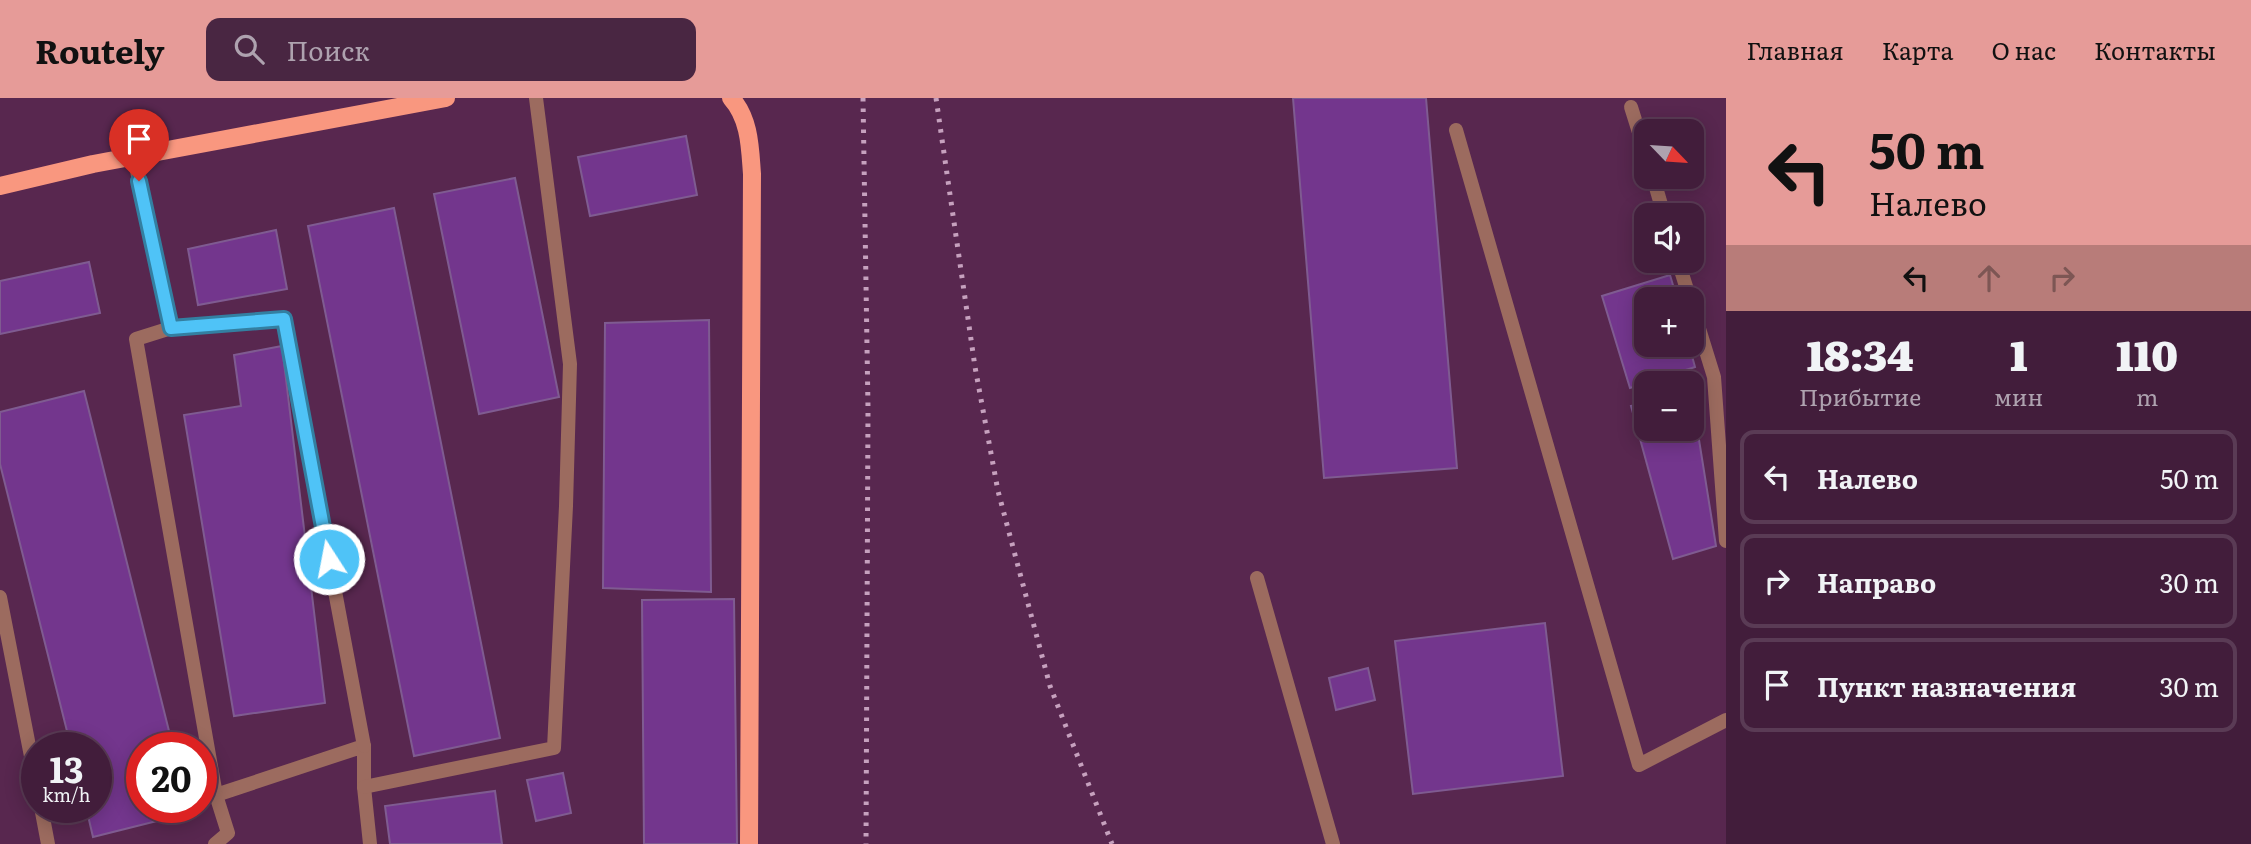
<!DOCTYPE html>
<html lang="ru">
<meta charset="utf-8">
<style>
:root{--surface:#421d3b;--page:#492642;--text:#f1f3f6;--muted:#aea2af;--line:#5a3b55;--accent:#e69b98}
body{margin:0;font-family:Literata,serif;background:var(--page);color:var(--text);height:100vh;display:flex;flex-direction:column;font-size:26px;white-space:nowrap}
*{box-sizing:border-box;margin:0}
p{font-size:23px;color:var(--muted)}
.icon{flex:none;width:38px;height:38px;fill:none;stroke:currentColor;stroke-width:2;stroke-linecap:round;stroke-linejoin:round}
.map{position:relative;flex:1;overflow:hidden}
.drawer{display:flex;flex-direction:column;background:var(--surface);width:525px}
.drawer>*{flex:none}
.banner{background:#e69b98;color:#111;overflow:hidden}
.needle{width:46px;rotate:115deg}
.controls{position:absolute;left:1634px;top:21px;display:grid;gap:14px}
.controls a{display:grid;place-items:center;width:70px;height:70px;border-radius:14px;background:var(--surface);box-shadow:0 4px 18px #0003,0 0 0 2px var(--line);font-size:35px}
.speed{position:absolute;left:21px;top:634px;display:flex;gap:14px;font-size:35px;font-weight:700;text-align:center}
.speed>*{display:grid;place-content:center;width:91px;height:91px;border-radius:50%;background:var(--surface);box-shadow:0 4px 18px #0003,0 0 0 2px var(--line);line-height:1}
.speed small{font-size:18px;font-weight:400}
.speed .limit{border:10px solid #d22;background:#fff;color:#111}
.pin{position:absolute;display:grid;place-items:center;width:60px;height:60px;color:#fff;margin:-72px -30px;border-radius:50% 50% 50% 0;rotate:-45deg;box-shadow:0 0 7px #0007}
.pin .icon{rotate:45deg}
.me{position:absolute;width:77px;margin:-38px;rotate:349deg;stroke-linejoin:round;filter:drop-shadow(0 0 5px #0008)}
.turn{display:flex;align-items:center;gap:24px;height:147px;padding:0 28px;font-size:32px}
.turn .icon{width:91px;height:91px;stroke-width:2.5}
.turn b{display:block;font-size:49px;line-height:60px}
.lanes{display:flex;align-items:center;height:66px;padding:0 28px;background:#0003;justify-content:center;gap:35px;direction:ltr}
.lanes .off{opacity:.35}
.eta{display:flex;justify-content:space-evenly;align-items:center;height:119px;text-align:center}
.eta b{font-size:42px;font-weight:800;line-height:49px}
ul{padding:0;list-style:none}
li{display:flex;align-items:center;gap:21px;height:94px;margin:0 14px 10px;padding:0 14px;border:4px solid var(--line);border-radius:14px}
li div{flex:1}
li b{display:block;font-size:26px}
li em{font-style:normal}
header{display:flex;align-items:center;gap:42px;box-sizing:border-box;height:98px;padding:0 35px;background:var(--accent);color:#111}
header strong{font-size:33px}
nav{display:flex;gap:38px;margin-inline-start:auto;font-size:24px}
.search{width:490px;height:63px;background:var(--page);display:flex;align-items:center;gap:18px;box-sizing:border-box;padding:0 24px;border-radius:14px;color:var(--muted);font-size:26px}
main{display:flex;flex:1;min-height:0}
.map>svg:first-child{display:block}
</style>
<header>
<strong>Routely</strong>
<div class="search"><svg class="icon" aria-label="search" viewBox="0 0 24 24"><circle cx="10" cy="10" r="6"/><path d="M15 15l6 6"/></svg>Поиск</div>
<nav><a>Главная</a><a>Карта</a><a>О нас</a><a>Контакты</a></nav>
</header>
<main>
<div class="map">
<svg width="1726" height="746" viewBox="0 0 1726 746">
<rect width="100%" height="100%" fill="#58274f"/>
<g fill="#73368d" stroke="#7f5b91" stroke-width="2">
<polygon points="1293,0 1426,0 1457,370 1324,380"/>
<polygon points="686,38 697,97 590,118 578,59"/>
<polygon points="515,80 559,299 479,316 434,96"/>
<polygon points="394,110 500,640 414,658 308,128"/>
<polygon points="276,132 287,191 198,207 188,151"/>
<polygon points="89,164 100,215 0,236 0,183"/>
<polygon points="1670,177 1677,201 1647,201 1647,247 1689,247 1695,269 1630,290 1602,198"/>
<polygon points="709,222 711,494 603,490 605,225"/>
<polygon points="282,248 325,605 234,618 184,317 241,308 234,257"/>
<polygon points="84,293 173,649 142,649 142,709 188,709 189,715 93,739 86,709 96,709 96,649 71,649 0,366 0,314"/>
<polygon points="1692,298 1716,448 1673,461 1631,308 1647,304 1647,331 1692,331"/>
<polygon points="734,501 737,746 644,746 642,502"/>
<polygon points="1545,525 1563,678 1413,696 1395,543"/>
<polygon points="1368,570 1375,602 1336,612 1329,580"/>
<polygon points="563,675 571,715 536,723 527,682"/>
<polygon points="495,693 502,746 390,746 385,708"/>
</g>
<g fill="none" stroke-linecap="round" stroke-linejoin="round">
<g stroke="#9c6b5f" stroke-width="14">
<polyline points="1631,9 1647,60"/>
<polyline points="1456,32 1639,667 1726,622"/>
<polyline points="134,59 171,230 136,241 216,697 364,648 364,689 370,746"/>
<polyline points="1653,79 1664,117"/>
<polyline points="1678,163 1690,201"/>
<polyline points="1692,208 1714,279 1726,443"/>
<polyline points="171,230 284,221 364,648"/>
<polyline points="1257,480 1333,746"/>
<polyline points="0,499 37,689"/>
<polyline points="364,689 554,650 566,408 570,266 536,0"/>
<polyline points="41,709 48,746"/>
<polyline points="215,746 228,735 216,697"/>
</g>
<g stroke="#f9977f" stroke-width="18">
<path d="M731,0c19,21 19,50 21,76l-3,670"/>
<polyline points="0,88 93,66 446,0"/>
</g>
<g stroke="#c6a1be" stroke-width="5" stroke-dasharray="3.5 7" stroke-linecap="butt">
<polyline points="863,0 868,310 866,746"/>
<polyline points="936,0 975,269 998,393 1050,588 1112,746"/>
</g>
</g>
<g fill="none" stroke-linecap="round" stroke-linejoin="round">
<g stroke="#337fa1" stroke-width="18">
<polyline id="route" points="139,83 171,230 284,221 329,461"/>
</g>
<use href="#route" stroke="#4fc3f7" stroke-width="12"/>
</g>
</svg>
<div class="controls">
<a><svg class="needle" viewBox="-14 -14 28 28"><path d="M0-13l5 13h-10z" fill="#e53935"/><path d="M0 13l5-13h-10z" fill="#aea2af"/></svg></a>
<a><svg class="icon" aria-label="sound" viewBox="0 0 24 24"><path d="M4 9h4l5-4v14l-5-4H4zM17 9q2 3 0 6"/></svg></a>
<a>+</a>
<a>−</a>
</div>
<div class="speed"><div>13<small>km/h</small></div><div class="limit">20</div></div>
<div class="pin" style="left:139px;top:83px;background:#d93025"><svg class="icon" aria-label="arrive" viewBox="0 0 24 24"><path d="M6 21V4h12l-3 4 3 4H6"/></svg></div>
<svg class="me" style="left:329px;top:461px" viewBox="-20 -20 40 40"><circle r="17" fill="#4fc3f7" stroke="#fff" stroke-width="3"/><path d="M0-11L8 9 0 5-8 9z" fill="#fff"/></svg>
</div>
<section class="drawer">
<div class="banner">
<div class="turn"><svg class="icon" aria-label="left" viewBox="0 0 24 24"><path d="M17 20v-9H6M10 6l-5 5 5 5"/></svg><div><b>50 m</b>Налево</div></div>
<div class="lanes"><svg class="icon" aria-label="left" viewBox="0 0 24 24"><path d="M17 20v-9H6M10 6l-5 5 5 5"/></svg><svg class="icon off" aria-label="ahead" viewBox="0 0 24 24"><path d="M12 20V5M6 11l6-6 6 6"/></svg><svg class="icon off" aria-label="right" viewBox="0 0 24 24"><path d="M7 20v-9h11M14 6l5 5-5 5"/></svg></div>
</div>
<div class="eta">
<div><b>18:34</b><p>Прибытие</p></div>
<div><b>1</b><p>мин</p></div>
<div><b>110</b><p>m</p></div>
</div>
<ul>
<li><svg class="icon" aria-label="left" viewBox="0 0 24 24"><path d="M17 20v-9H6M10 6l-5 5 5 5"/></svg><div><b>Налево</b></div><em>50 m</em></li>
<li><svg class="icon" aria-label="right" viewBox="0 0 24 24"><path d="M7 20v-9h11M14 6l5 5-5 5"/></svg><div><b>Направо</b></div><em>30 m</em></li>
<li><svg class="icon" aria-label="arrive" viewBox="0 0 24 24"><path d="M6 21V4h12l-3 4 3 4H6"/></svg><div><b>Пункт назначения</b></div><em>30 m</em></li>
</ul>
</section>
</main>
